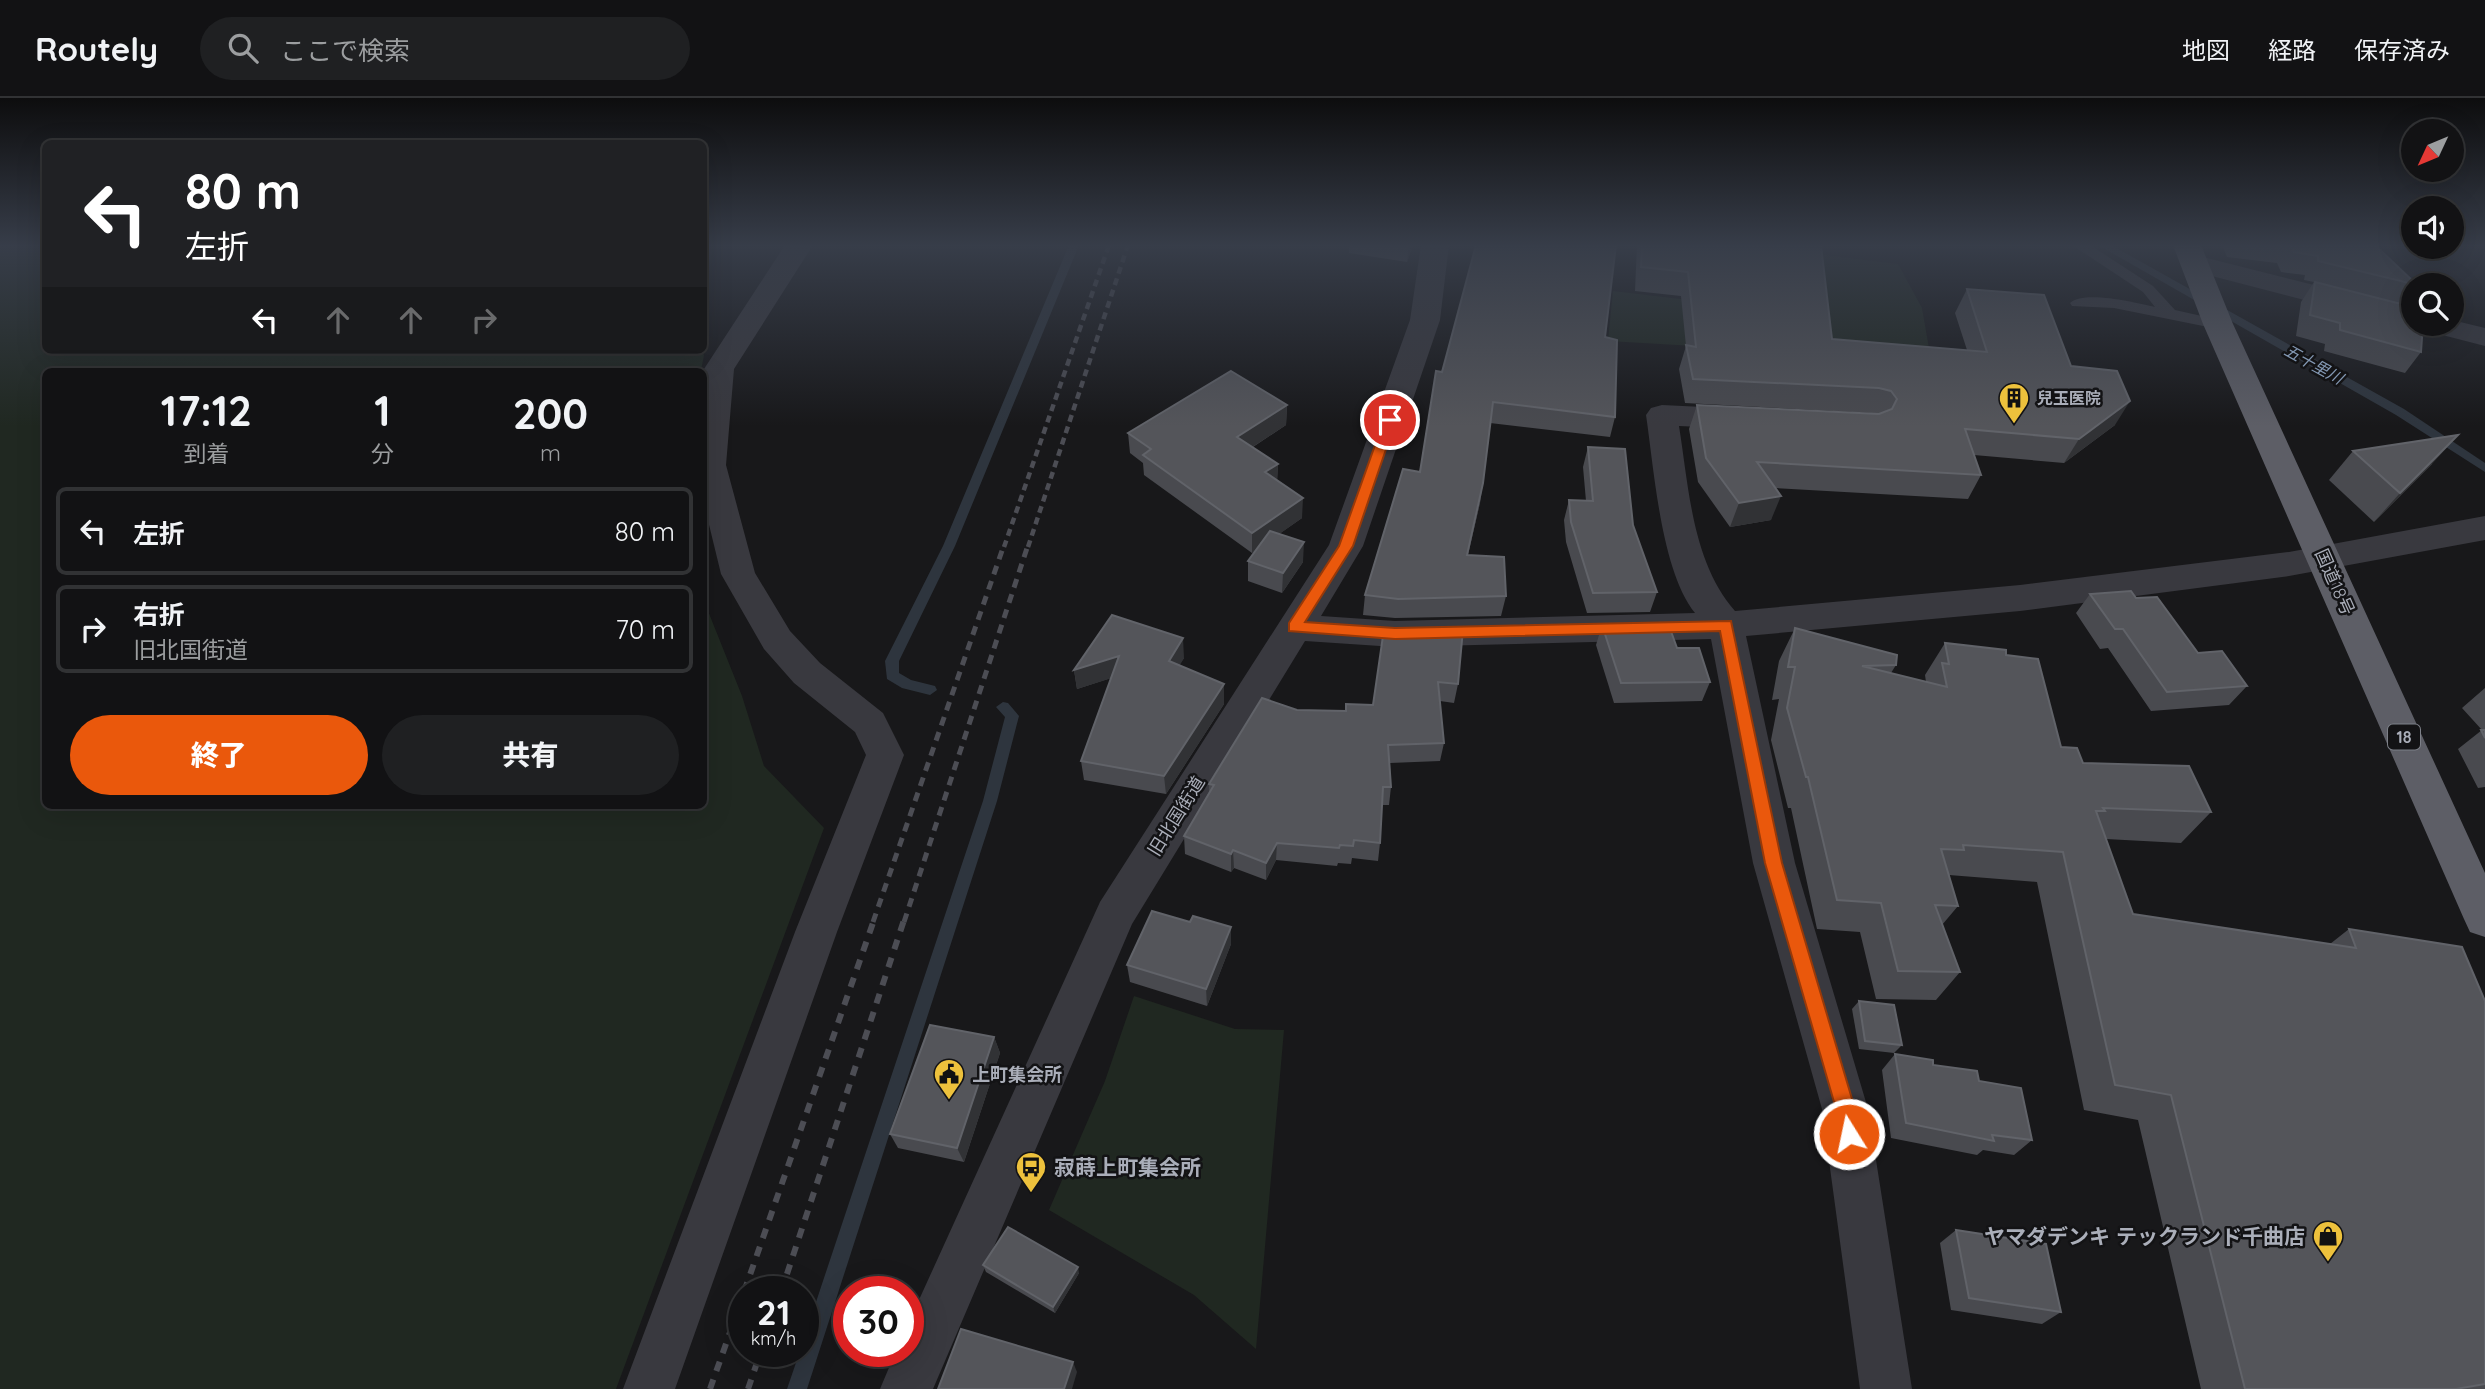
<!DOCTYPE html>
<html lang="ja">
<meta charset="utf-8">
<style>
:root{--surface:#121214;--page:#1f2022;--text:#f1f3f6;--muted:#9c9ea0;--line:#313234;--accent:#ea580c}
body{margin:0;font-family:Quicksand,"Noto Sans JP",sans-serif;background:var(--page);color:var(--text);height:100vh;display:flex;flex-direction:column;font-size:26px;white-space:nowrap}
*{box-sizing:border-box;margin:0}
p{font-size:23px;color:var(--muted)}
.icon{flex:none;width:38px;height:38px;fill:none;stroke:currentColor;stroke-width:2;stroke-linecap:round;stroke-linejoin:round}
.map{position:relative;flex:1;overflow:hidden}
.drawer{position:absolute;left:42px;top:270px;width:665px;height:441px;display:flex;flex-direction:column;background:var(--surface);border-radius:10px;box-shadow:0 7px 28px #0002,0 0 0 2px var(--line)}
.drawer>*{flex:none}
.top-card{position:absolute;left:42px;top:42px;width:665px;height:214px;border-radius:10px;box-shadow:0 7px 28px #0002,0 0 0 2px var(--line);background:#202124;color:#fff;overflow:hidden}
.needle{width:46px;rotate:226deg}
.fabs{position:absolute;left:2401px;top:21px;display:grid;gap:14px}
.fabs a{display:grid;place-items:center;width:63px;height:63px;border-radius:50%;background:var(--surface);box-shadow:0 7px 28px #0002,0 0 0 2px var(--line);font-size:35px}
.speed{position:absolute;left:728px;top:1178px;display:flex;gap:14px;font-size:35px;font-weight:700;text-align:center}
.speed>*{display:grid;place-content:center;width:91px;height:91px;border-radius:50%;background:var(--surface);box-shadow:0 7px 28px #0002,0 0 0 2px var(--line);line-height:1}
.speed small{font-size:18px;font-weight:400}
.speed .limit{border:10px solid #d22;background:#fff;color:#111}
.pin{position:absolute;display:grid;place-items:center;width:60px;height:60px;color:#fff;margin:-30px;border:4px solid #fff;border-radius:50%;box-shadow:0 2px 7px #0007}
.me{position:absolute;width:77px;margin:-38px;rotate:350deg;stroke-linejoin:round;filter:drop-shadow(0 0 5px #0008)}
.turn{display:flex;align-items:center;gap:24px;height:147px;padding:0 28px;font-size:32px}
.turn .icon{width:91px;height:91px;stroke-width:2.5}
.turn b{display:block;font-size:49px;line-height:60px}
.lanes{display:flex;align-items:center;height:66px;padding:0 28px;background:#0003;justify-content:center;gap:35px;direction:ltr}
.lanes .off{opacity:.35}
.eta{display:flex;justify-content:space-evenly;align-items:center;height:119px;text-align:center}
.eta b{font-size:42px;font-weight:800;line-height:49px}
.primary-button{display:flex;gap:14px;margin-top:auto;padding:14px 28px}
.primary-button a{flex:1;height:80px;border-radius:42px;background:var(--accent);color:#fff;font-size:28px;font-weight:800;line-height:80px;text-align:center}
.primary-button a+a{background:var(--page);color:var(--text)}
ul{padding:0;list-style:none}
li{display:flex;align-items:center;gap:21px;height:88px;margin:0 14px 10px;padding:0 14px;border:4px solid var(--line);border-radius:10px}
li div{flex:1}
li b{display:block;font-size:26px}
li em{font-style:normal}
header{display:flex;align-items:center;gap:42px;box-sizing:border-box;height:98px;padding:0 35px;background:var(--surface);border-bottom:2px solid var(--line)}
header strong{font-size:33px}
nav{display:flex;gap:38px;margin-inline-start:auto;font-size:24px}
.search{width:490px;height:63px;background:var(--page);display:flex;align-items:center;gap:18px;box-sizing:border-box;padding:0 24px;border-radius:38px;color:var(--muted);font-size:26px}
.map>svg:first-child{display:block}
</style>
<header>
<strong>Routely</strong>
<div class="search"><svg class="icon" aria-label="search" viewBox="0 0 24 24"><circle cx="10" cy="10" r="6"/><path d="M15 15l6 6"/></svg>ここで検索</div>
<nav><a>地図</a><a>経路</a><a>保存済み</a></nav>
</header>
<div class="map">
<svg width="2485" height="1291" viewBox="0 0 2485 1291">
<rect width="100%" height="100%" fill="#18181a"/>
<g fill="#202821">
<polygon points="0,147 45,147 46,252 701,252 704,257 701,273 46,273 46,707 704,707 704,503 742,598 764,668 824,730 616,1291 0,1291"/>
<polygon points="1816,156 1898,166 1922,210 1931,262 1608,243 1613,193 1824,218"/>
<polygon points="1134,898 1235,931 1284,932 1256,1251 1194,1197 1049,1112 1105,983"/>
</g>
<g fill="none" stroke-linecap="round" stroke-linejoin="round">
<g fill="#2e353e" fill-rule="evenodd">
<polygon points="1069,147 1079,147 955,448 899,563 899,575 911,582 935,588 937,592 930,597 902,590 887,581 885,563 943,448"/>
<polygon points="2098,147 2111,147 2404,311 2485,365 2485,374 2396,317"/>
<polygon points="1003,604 1008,605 1019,618 997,703 807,1291 787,1291 800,1253 803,1253 803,1243 983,703 1005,619 996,609"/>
</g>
<path fill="#39393f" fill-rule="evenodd" d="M2072,147h18l63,41 22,24 49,11 2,3 -8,5 -104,-21 -42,-2 -2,-3c15,-13 66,0 85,4l-12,-15z"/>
<g fill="#39393f" fill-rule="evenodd">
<polygon points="785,147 813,147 734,271 726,367 755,475 790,533 820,565 883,615 904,657 837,834 675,1291 623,1291 795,834 866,657 855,634 794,585 764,551 721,476 704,406 704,271"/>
<path d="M1421,147h28l-9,75 -77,226 -42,70 74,5 300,-8c-34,-42 -41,-144 -49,-198l5,-7 11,-3 83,4 11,3 5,7 -5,7 -11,3 -66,-3c10,62 13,136 56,185l285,-26 269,-33 196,-36v24l-196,36 -269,35 -274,25 49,227 73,246 44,280h-52l-38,-280 -69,-246 -42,-224 -316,8 -90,-6 -173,283 -199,465h-53l16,-38h12v-27l192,-422 229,-357 81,-225z"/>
<polygon points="2195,157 2413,212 2413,226 2452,226 2452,222 2485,230 2485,248 2423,232 2420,228 2413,230 2185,171 2181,165 2185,159"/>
</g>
<polygon fill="#5d5e66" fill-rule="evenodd" points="2173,147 2201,147 2233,226 2485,775 2485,839 2470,834 2464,821 2203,226"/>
<g stroke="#4c4d54" stroke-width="4.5" stroke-dasharray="7 5" stroke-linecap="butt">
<polyline points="1004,449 1109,147"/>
<polyline points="1028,449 1128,147"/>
</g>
<g stroke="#4c4d54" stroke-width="5" stroke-dasharray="9 7" stroke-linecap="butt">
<polyline points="873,824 1004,447"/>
<polyline points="904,824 1028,447"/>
</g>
<g stroke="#4c4d54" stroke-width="6" stroke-dasharray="10 9" stroke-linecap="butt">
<polyline points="744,1194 874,822"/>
<polyline points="781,1194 904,822"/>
<polyline points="710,1291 744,1195"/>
<polyline points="748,1291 761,1253"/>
</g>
</g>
<g fill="#494a4f">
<polygon points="1349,147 1413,147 1407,164 1349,155"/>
<polygon points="1637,147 1821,147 1832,241 1967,252 1955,215 1967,191 2071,268 2115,327 2064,365 1974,357 1981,377 1968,401 1775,390 1771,422 1730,429 1698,384 1689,331 1697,307 1871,315 1685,305 1679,271 1686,248 1681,198 1635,193"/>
<polygon points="2222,147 2375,147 2416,187 2413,187 2413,192 2403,206 2421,254 2405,275 2324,253 2325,246 2296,238 2301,204 2314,184 2304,182 2305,177 2281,174 2277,165 2227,159"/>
<polygon points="1605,239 1615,319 1610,339 1490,325 1480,405 1468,457 1506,498 1501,518 1395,520 1363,517 1365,497 1420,374 1442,274"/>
<polygon points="1287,307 1286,327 1253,349 1278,366 1277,383 1302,420 1279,436 1303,464 1282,495 1248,483 1248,463 1257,451 1252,455 1144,377 1143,365 1130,355 1128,335"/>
<polygon points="1588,349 1633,427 1657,494 1650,514 1587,515 1566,444 1564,422 1569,402 1586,403 1583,369"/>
<polygon points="2353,353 2432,366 2374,424 2329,382"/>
<polygon points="2090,496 2136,500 2198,555 2247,588 2229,607 2151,613 2108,550 2100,551 2076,515"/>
<polygon points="1602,527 1677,550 1710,584 1702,603 1614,605 1596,547"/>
<polygon points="1795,530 1896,567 1891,575 1926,584 1925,577 1945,545 2006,557 2061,649 2083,665 2211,714 2181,745 2106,741 2133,816 2330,846 2349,831 2485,903 2485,1291 2201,1291 2138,1022 2084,1012 2037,784 1949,777 1958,808 1942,827 1960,874 1936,902 1876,901 1860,834 1817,831 1791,710 1788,710 1771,642 1779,601 1772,602 1779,563"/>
<polygon points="1384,531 1458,586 1454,605 1440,603 1444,645 1440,663 1390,665 1391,689 1389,707 1382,707 1380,745 1378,763 1352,760 1351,766 1338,765 1337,768 1276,762 1266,782 1234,770 1231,774 1185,756 1184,738 1209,694 1209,686 1297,612 1345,613 1373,607"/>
<polygon points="1184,560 1179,567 1224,586 1224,606 1166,696 1084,682 1081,663 1111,580 1077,591 1074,572"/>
<polygon points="2485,590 2485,689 2478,690 2458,651 2482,632 2462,610"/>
<polygon points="1190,824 1231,846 1207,908 1130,884 1127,867"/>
<polygon points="1859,903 1902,947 1894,955 1859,951 1852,911"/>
<polygon points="994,939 1000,955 964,1064 898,1050 890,1036"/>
<polygon points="1895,956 1933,967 1979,983 2032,1042 2014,1057 1983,1052 1977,1057 1891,1040 1882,972"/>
<polygon points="1956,1132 2061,1214 2042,1226 1951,1212 1940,1145"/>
<polygon points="983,1167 1079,1175 1055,1215 986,1174"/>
</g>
<g fill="#313235">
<polygon points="1409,147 1413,147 1407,164"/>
<polygon points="2130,303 2115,327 2064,365 2079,341"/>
<polygon points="1287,307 1286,327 1237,359 1237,339"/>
<polygon points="2458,337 2432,366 2374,424 2400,395"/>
<polygon points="1278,366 1277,386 1265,374"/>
<polygon points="1483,385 1480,405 1463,477 1467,457"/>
<polygon points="1781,398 1771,422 1730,429 1739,405"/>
<polygon points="1303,400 1302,420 1252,455 1252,435"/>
<polygon points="1304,444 1303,464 1282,495 1283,475"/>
<polygon points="1183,540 1184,560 1171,582 1169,563"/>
<polygon points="1119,558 1121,577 1077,591 1074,572"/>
<polygon points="1224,586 1224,606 1166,696 1164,678"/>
<polygon points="1277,745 1276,762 1266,782 1266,765"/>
<polygon points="1233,752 1234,770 1231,774 1231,756"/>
<polygon points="1231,829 1231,846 1207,908 1206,891"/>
<polygon points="994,939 1000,955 964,1064 957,1050"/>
<polygon points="1078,1169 1079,1175 1055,1215 1053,1209"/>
<polygon points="1073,1264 1077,1274 1072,1291 1064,1291"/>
</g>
<g fill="#54555a" stroke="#616369" stroke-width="2">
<polygon points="1476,147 1616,147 1605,239 1617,242 1615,319 1493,304 1483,385 1467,457 1504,459 1506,498 1398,501 1365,497 1403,371 1420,374 1436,273 1442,274"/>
<polygon points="1642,147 1821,147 1832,241 1987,254 1967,191 2044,197 2071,268 2117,273 2130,303 2079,341 1965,331 1981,377 1757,364 1781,398 1739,405 1706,360 1697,307 1879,316 1892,311 1897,301 1891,293 1879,290 1693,281 1686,247 1696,249 1688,174 1641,169"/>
<polygon points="2290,147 2375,147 2417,187 2318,163 2318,158 2294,154"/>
<polygon points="2315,184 2413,209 2413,226 2423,226 2421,254 2340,232 2340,225 2310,217"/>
<polygon points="1231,273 1287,307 1237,339 1278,366 1265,374 1303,400 1252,435 1143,357 1151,351 1128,335"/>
<polygon points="2458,337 2400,395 2353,353"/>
<polygon points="1588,349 1625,351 1633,427 1657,494 1593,495 1571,424 1569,402 1593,403"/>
<polygon points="1270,433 1304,444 1283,475 1248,463"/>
<polygon points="2131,493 2136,500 2157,499 2198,555 2222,553 2247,588 2167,594 2123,531 2115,531 2090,496"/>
<polygon points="1112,517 1183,540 1169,563 1224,586 1164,678 1081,663 1119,558 1074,572"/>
<polygon points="1668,525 1677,550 1699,550 1710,584 1621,585 1602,527"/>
<polygon points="1795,530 1897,557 1896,567 1862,568 1947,589 1942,565 1949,566 1945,545 2006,552 2006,557 2038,561 2061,649 2077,650 2083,665 2189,668 2211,714 2103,710 2105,713 2096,713 2133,816 2356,850 2349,831 2462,849 2485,903 2485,1286 2456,1291 2245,1291 2171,997 2115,987 2063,754 1963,747 1964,752 1941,751 1958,808 1935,807 1960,874 1898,873 1881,805 1837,802 1808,679 1806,679 1787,610 1795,569 1788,569"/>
<polygon points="1384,531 1463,531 1458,586 1438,584 1444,645 1388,647 1391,689 1383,689 1380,745 1354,742 1353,748 1340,747 1339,750 1277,745 1266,765 1233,752 1231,756 1184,738 1214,687 1209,686 1262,600 1297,612 1346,613 1346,606 1373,607"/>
<polygon points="2481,632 2485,632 2485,640"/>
<polygon points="1152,813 1190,824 1193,818 1231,829 1206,891 1127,867"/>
<polygon points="1859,903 1894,907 1902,947 1865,943"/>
<polygon points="930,927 994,939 957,1050 890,1036"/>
<polygon points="1895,956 1933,962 1933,967 1977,973 1979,983 2021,990 2032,1042 1992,1037 1994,1043 1906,1025"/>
<polygon points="1008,1129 1078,1169 1053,1209 983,1167"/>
<polygon points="1956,1132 2046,1146 2061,1214 1969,1200"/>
<polygon points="961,1231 1073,1264 1064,1291 938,1291"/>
</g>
<linearGradient id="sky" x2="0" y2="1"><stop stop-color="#0d0d0e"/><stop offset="0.45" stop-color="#373d49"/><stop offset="1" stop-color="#373d49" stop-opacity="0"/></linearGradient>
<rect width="2485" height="328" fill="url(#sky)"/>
<polygon fill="#ea580c" stroke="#983908" stroke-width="2" points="1390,318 1396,322 1353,448 1305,524 1395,530 1731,523 1782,765 1855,1011 1859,1036 1856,1043 1849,1046 1842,1043 1836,1011 1765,765 1720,533 1395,541 1289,533 1289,525 1339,448 1384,322"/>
<defs>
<g id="building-pin" transform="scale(1.575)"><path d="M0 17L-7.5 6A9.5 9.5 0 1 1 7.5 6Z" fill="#edc13c" stroke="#131315"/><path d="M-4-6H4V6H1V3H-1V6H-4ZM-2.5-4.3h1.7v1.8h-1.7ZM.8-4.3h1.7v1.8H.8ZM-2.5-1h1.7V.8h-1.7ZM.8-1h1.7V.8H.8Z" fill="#111"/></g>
<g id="civic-pin" transform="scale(1.575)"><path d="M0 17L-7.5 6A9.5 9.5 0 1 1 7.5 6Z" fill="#edc13c" stroke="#131315"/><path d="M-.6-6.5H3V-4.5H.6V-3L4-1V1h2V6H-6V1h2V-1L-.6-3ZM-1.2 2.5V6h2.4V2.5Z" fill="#111"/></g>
<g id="bus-pin" transform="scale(1.575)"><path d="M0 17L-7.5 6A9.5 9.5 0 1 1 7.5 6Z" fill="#edc13c" stroke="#131315"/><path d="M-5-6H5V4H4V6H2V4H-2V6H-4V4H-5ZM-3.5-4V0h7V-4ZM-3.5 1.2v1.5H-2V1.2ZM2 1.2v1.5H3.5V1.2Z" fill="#111"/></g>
<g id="shop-pin" transform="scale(1.575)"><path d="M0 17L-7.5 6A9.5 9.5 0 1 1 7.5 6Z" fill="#edc13c" stroke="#131315"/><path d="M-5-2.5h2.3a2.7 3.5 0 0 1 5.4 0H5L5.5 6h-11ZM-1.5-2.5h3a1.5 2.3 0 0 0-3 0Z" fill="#111"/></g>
</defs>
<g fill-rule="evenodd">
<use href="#building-pin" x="2014" y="300"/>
<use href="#civic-pin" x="949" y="976"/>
<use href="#bus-pin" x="1031" y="1069"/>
<use href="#shop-pin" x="2328" y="1138"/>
</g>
<g text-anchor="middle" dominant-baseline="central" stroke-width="5" stroke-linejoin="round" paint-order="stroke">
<g font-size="16" font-style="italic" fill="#8398b3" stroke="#131315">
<text transform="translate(2314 266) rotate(29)">五十里川</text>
</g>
<g font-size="16" font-weight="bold" fill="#aaaeb9" stroke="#131315" text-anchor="start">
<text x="2037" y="300">兒玉医院</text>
</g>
<rect fill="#131315" stroke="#7d8088" stroke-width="2" x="2388" y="626.5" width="32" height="25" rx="5"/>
<g font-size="16" font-weight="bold" fill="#aaaeb9">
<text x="2404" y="639">18</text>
</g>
<g font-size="18" fill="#aaaeb9" stroke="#131315">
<text transform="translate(2335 484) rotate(66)">国道18号</text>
<text transform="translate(1176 718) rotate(-58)">旧北国街道</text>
</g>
<g font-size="18" font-weight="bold" fill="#aaaeb9" stroke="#131315" text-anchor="start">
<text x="972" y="976">上町集会所</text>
</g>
<g font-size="21" font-weight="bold" fill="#aaaeb9" stroke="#131315" text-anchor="start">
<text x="1054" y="1069">寂蒔上町集会所</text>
<text x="2305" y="1138" text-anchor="end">ヤマダデンキ テックランド千曲店</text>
</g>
</g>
</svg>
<div class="fabs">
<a><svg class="needle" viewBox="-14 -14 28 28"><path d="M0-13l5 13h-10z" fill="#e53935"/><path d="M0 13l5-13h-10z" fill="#9c9ea0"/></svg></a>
<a><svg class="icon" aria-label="sound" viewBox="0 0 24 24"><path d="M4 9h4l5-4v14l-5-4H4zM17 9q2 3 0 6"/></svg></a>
<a><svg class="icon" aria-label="search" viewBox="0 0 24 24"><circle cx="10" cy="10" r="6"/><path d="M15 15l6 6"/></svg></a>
</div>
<div class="speed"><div>21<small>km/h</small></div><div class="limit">30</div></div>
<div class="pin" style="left:1390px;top:322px;background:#d93025"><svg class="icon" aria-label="arrive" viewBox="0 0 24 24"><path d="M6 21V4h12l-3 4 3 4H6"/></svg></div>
<svg class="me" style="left:1849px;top:1036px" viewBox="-20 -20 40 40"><circle r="17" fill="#ea580c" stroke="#fff" stroke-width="3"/><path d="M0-11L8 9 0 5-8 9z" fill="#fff"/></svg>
<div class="top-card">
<div class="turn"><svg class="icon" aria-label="left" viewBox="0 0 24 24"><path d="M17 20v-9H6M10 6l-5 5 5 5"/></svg><div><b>80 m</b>左折</div></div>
<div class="lanes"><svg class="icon" aria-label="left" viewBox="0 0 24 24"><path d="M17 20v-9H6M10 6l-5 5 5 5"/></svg><svg class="icon off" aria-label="ahead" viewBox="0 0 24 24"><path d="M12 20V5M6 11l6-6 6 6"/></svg><svg class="icon off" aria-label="ahead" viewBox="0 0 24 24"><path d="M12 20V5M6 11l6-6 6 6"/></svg><svg class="icon off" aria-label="right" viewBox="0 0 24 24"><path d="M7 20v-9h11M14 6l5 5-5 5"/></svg></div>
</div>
<section class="drawer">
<div class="eta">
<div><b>17:12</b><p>到着</p></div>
<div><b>1</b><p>分</p></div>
<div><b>200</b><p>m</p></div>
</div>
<ul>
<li><svg class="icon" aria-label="left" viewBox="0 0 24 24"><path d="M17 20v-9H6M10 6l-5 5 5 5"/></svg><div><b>左折</b></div><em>80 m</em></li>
<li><svg class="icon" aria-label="right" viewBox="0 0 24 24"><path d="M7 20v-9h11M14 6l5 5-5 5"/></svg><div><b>右折</b><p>旧北国街道</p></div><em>70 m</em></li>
</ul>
<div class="primary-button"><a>終了</a><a>共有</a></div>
</section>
</div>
